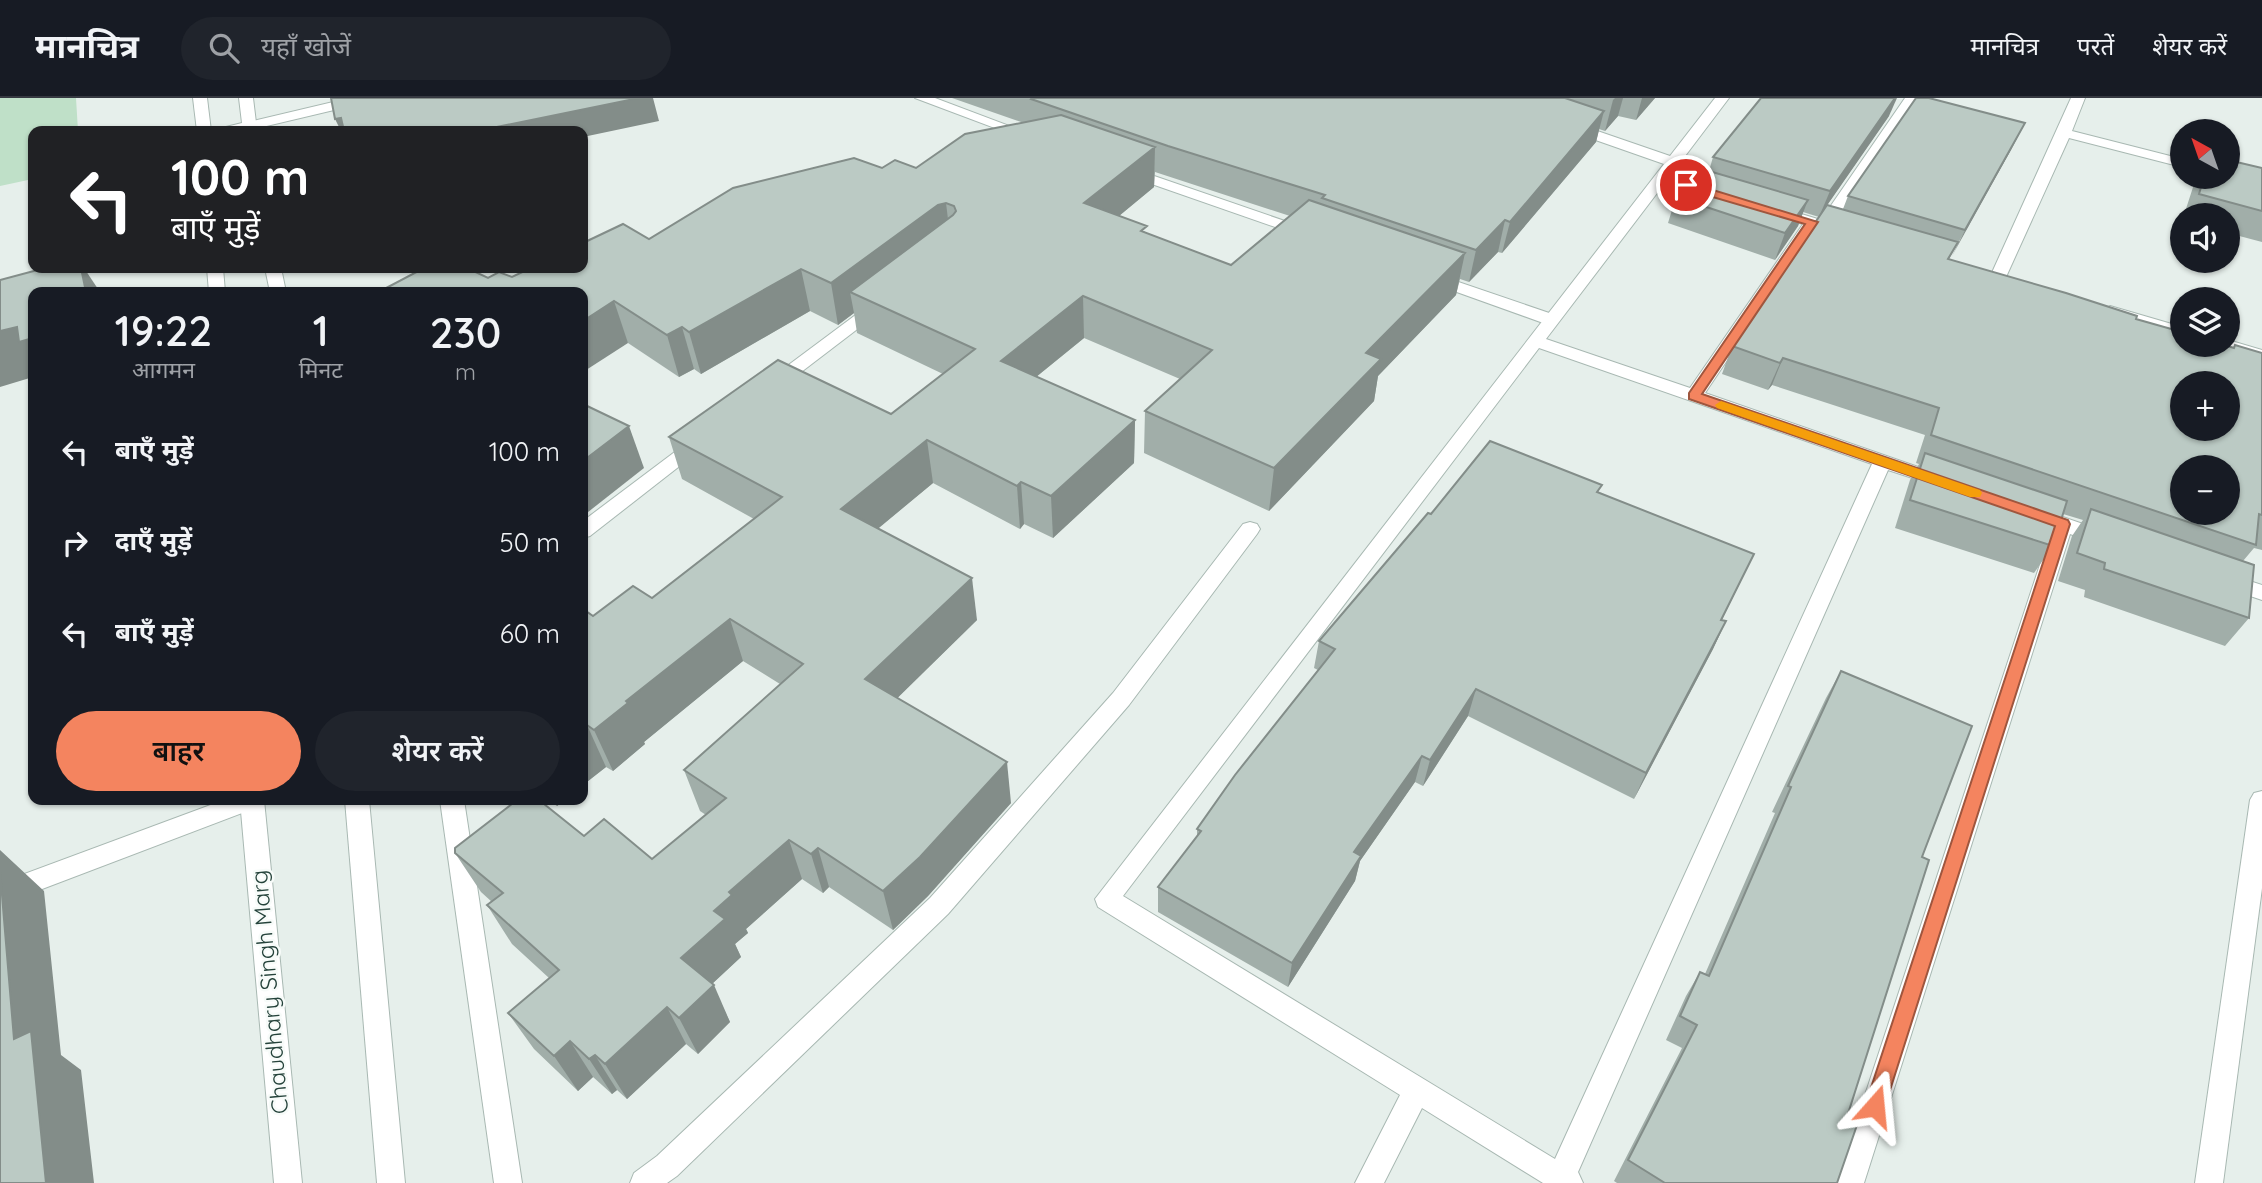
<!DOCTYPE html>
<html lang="hi">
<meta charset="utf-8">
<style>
:root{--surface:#171b24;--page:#20242c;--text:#f1f3f6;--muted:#9ea1a6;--line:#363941;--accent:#f4845f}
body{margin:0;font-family:Quicksand,"Noto Sans Devanagari",sans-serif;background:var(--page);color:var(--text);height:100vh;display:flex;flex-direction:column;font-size:26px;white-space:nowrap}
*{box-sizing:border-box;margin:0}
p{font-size:23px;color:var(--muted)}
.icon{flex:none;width:38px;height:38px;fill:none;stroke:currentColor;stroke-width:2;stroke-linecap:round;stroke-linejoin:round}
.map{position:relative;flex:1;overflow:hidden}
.details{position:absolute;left:28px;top:189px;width:560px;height:518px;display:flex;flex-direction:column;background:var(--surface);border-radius:14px;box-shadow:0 2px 5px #0004}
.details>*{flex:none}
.banner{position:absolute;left:28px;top:28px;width:560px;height:147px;border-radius:14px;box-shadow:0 2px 5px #0004;background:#202124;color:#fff;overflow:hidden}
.needle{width:46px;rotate:320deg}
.controls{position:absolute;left:2170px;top:21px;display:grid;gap:14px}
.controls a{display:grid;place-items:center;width:70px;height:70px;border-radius:50%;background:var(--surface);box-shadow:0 2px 5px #0004;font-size:35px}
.pin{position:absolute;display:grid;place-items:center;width:60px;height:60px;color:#fff;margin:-30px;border:4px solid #fff;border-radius:50%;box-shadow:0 2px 7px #0007}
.me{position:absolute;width:77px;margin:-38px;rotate:18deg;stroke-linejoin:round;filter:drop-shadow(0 0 5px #0008)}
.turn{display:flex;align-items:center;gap:24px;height:147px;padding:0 28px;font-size:32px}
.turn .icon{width:91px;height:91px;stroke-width:2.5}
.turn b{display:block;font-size:49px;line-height:60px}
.eta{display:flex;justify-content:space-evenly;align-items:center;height:119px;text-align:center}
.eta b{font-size:42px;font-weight:600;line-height:49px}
.cta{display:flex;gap:14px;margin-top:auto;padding:14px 28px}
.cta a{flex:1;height:80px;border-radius:42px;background:var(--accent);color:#111;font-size:28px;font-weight:600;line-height:80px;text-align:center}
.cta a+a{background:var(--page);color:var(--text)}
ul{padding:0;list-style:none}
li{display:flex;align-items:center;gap:21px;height:91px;padding:0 28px}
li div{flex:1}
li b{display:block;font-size:26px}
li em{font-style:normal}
header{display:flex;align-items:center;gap:42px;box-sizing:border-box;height:98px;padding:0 35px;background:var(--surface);border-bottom:2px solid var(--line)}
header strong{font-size:33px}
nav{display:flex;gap:38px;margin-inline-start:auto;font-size:24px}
.search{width:490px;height:63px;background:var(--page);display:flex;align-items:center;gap:18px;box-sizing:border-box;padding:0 24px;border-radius:38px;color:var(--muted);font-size:26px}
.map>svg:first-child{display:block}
</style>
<header>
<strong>मानचित्र</strong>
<div class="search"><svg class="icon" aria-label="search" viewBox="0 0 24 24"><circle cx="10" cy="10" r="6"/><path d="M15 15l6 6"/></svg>यहाँ खोजें</div>
<nav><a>मानचित्र</a><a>परतें</a><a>शेयर करें</a></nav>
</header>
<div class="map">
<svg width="2262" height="1085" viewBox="0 0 2262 1085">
<rect width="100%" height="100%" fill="#e6efeb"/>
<polygon fill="#bfe0c8" points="0,0 76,0 78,33 33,33 33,128 29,129 28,82 0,88"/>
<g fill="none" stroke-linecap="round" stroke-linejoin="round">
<g stroke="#a8b8b2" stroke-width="2">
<g id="lane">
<polygon points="350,0 374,0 372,3 250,32 243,28 245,25"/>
<polygon points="915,0 935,0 1036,38 1029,42 1024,41"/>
<polygon points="1128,69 1311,132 1314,135 1311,138 1301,138 1123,76 1121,73"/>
<polygon points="1432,175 1558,218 1560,222 1552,227 1546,226 1426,183 1424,180 1426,177"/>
<polygon points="879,202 887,207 885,210 779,291 767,291 764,287 767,283 873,204"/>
<polygon points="698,339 704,341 707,345 704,349 590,438 583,440 583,423 692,341"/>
<polygon points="1250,424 1257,426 1260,431 1257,436 1129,607 948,816 677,1078 667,1085 630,1085 634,1075 657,1058 930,800 1113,595 1243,426"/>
<polygon points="224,702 262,702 258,709 0,807 0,785"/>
<polygon points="440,702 464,702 522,1085 494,1085"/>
</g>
</g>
<g stroke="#a8b8b2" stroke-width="2">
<g id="street">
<polygon points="193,0 207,0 211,33 197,33"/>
<polygon points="239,0 253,0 257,33 220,33 222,30 242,25"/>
<path d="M1715,0h14l-59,78 49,14 2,3 -2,3 -5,1 -50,-13 -118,155 144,49 113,-164 -33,-10 -3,-3 3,-3 5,-2 46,14 84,-122h14l-86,126 16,7 -3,3 -5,2 -25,-8 -111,165 242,84 2,4 -2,4 -7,2 -52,-17 -310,702 5,11h-40l-121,-75 -38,75h-29l45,-88 -302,-188 -3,-8 569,-735 -97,-34v-6h10l93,32zM1539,250l333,116 -317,695 -432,-263z"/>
<polygon points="2071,0 2085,0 2072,33 2182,61 2182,69 2069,40 2006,179 1998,184 1992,182 1990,179"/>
<polygon points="207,170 223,170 225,194 209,194"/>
<polygon points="265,170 281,170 286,194 270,194"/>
<polygon points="2110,208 2182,229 2182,239 2104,217 2102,213"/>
<polygon points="2228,242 2262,252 2262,262 2220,251 2218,247 2228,247"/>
<polygon points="2034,409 2109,435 2112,440 2109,445 2102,447 2070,436 1864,1085 1836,1085 2052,430 2027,421 2024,416 2027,411"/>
<polygon points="2225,475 2262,487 2262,502 2218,487 2215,482 2218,477"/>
<polygon points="2262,693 2262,790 2223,1085 2195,1085 2250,702 2254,695"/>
<polygon points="240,702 264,702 302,1085 274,1085"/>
<polygon points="345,702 369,702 405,1085 377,1085"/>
</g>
</g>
<use href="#lane" fill="#fff" fill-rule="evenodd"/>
<use href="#street" fill="#fff" fill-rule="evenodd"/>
</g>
<g fill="#a1aea9" fill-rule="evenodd">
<path d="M952,0h703l-19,22 -18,-4 -13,15 -6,-2 -3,13 -94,111 -4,-1 -29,30 -9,-3 -4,16 -78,81 -4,25 -105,110 -125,-58 1,-42 35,-32 -96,-41 -48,39 99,43 -1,43 -81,75 -29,-14 -4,5 -87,-46 -55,45 99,92 -80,78 114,105 -83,93 -35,34 -64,-43 -6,6 -21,-14 -56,50 2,4 -13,11 6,13 -29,27 18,38 -32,32 -12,-10 -59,55 -10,-9 -5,4 -19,-17 -15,14 -44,-42 -26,-36 41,-35 -37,-34 -25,-39 5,-3 -11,-10 -26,-39 129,-17 68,23 54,-44 -6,-4 -16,-41 96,-86 -37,-23 -99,81 1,2 -32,27 -7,-4 -23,18v-176l10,7 59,-18 102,-79 -72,-40 -13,-42 222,-23 52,-40 -86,-41 -3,-20 -16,12 -28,-14 -109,63 -7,-5 -15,8 -51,-34 -45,-51h-193l-2,-5 100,-9 24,-1 137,-38 233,-71h34l108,-45zM1155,74l135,44 -59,49 -84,-32 -28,-17 35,-29z"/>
<polygon points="1889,18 1827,107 1843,111 1848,98 2012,50 1949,161 2136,221 2233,249 2235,247 2262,255 2262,452 2254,450 2243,463 2249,520 2225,548 2084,499 2085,492 2058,483 2072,438 2083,422 2063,416 2053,448 2034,475 1895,430 1910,382 1919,366 1916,365 1925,337 1772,287 1768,292 1722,276 1732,248 1819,119 1803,114 1798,128 1775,162 1668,125 1676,99 1709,73 1713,59"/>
<polygon points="2262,70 2262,144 2228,135 2228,117 2184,117 2195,83 2197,79 2228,79"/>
<polygon points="1599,395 1741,483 1722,522 1726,523 1713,551 1634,701 1468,618 1423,688 1415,684 1360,763 1355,783 1288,889 1158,814 1158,789 1197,739 1197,731 1318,572 1314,570 1319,543 1431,416"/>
<polygon points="1841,573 1922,759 1846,1022 1837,1085 1617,1085 1614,1083 1682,950 1666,942 1686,898 1700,874 1705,876 1775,715 1772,714 1826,600"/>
<polygon points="548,702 565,702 557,708"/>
</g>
<g fill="#838d89">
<polygon points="639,0 653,0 659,23 583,39 583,33 477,33"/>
<polygon points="1615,0 1623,0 1618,18 1605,33 1613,2"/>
<polygon points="1642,0 1655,0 1636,22"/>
<polygon points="1895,0 1897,0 1889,18 1819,119 1830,93"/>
<polygon points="1604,13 1596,44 1502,155 1510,124"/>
<polygon points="341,20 347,33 341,33 335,21"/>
<polygon points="2025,25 2012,50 1952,158 1965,132"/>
<polygon points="1155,49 1154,89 1085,146 1084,105"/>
<polygon points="1808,102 1798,128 1775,162 1785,135"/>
<polygon points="946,105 951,146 850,194 854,215 838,227 831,185 938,107"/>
<polygon points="1505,122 1498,154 1469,184 1476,152"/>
<polygon points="1465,155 1456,197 1378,278 1374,303 1269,413 1274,370 1366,255"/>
<polygon points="81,170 84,170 100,194 86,194"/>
<polygon points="801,171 810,213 701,276 689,234"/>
<polygon points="1083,198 1084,240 1004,305 1001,263"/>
<polygon points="614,203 628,245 583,274 583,223"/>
<polygon points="17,229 33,240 33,279 0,289 0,233"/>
<polygon points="682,229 694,271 679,279 667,237"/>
<polygon points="1783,260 1772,287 1768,292 1780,265"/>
<polygon points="1135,322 1134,365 1053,440 1051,398"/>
<polygon points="629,328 644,370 583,418 583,363"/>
<polygon points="927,342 933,385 850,454 841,411"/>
<polygon points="1021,384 1024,426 1020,431 1017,388"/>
<polygon points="972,480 977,522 874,623 865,581"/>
<polygon points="730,521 743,563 644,644 645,646 613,673 594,632 626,603"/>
<polygon points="1726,523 1713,551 1634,701 1646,675"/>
<polygon points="1476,591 1468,618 1423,688 1430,662"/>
<polygon points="587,627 606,669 583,687 583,631"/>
<polygon points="1422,658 1415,684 1360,763 1355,783 1288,889 1292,865 1354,754"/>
<polygon points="1007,664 1011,705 928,798 893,832 883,793"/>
<polygon points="554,702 565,702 557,708"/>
<polygon points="789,742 802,781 746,831 748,835 735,846 741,859 699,898 681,860 714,813 729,794"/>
<polygon points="818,750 829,789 823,795 811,756"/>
<polygon points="0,752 44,793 61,957 81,972 94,1085 46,1085 14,941 0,773"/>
<polygon points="714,887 730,924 698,956 679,920"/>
<polygon points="667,909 686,946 627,1001 605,966"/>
<polygon points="570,943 593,979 578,993 554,958"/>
<polygon points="595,957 617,992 612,996 589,961"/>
</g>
<g fill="#bbcac4" stroke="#838d89" stroke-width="2" fill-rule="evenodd">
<polygon points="331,0 639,0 477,33 344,33 341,20 335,21"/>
<polygon points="1032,0 1565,0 1604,13 1510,124 1505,122 1476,152 1322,100 1325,97 1168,48 1031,1"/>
<polygon points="1761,0 1895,0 1830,93 1713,59"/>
<polygon points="1916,0 1929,0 2025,25 1965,132 1848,98"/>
<polygon points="1061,17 1155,49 1084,105 1147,128 1141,133 1231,167 1309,102 1465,155 1366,255 1381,261 1274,370 1145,313 1212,252 1083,198 1001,263 1135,322 1051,398 1021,384 1017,388 927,342 841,411 972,480 865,581 1007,664 920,759 883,793 818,750 811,756 789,742 729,794 732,797 714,813 725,821 681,860 714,887 679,920 667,909 605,966 595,957 589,961 570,943 554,958 508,915 559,872 487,807 503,795 455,755 455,750 517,702 539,702 584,738 604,721 652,761 726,700 684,672 803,566 730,521 626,603 628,605 594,632 587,627 583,631 583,511 593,518 633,488 652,500 782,399 669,339 778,262 891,316 975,251 850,194 953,117 956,113 954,108 946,105 938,107 831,185 801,171 689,234 682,229 667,237 614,203 583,223 583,194 398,194 388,189 424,170 467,170 488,180 499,174 512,179 531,170 583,170 583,145 623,126 649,141 733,90 854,60 882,70 895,62 916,70 965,36"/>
<polygon points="2228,62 2262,70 2262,113 2199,96 2204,79 2228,79"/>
<polygon points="1702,71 1808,102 1785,135 1676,99"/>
<path d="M1827,107l131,37 -10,17 118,34 71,23 -1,3 46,13v13h42l10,3 1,-3 27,8v162l-3,-1 -3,31 -325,-110 8,-27 -156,-50 -3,5 -48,-17zM2182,285h46v46h-46zM2182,369h46v46h-46z"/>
<polygon points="45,170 81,170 86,194 33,194 33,240 19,244 17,229 0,233 0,182"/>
<polygon points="583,306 629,328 583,363"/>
<polygon points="1490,343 1602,387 1597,394 1754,456 1721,522 1726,523 1646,675 1476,591 1430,662 1422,658 1354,754 1361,758 1292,865 1158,789 1201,733 1197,731 1235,677 1335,551 1319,543 1428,415 1431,416"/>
<polygon points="1925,355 2067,403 2053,448 1910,402"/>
<polygon points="2091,411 2254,467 2249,520 2104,471 2105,465 2077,455"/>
<polygon points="1841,573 1972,628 1922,759 1929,762 1846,1022 1857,1027 1837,1085 1665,1085 1628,1062 1697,927 1680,918 1700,874 1709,878 1791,689 1788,688"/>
<polygon points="0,773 14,941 31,933 46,1085 0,1085"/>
</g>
<polygon fill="#f4845f" stroke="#9f563e" stroke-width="2" points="1682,85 1690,85 1818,124 1702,296 2068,422 2070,426 1885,1008 1882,1015 1875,1018 1868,1015 1865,1008 2055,428 1689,301 1689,295 1805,126 1682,90"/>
<polygon fill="#f59e0b" points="1721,303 1980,392 1982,395 1980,399 1970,399 1717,310 1715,307"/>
<g text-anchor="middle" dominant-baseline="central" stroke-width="5" stroke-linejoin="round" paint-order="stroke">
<g font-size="23" fill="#24423a" stroke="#f7fbf9">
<text transform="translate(269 894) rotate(-95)">Chaudhary Singh Marg</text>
</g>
</g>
</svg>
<div class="controls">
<a><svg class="needle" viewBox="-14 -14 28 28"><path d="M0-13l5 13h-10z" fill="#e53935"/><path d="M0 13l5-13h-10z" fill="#9ea1a6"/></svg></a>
<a><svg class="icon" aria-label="sound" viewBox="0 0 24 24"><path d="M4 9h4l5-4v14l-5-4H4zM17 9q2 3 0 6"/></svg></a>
<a><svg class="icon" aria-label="layers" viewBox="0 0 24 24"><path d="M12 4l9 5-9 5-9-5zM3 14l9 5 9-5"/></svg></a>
<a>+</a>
<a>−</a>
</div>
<div class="pin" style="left:1686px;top:87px;background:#d93025"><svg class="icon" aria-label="arrive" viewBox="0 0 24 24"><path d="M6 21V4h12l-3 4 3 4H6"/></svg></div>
<svg class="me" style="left:1875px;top:1008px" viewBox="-20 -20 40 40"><path d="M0-17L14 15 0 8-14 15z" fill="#f4845f" stroke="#fff" stroke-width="4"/></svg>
<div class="banner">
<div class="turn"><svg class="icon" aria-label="left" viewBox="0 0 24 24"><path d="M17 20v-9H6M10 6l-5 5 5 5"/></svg><div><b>100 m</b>बाएँ मुड़ें</div></div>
</div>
<section class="details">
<div class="eta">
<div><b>19:22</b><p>आगमन</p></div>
<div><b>1</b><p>मिनट</p></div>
<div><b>230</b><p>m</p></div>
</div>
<ul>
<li><svg class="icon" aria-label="left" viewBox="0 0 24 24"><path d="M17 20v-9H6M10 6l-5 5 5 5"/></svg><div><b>बाएँ मुड़ें</b></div><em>100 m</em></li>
<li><svg class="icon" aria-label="right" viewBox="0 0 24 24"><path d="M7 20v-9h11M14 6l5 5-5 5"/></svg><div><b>दाएँ मुड़ें</b></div><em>50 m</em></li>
<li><svg class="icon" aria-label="left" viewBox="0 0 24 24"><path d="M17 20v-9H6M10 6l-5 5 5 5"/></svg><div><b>बाएँ मुड़ें</b></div><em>60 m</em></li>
</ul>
<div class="cta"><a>बाहर</a><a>शेयर करें</a></div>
</section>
</div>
